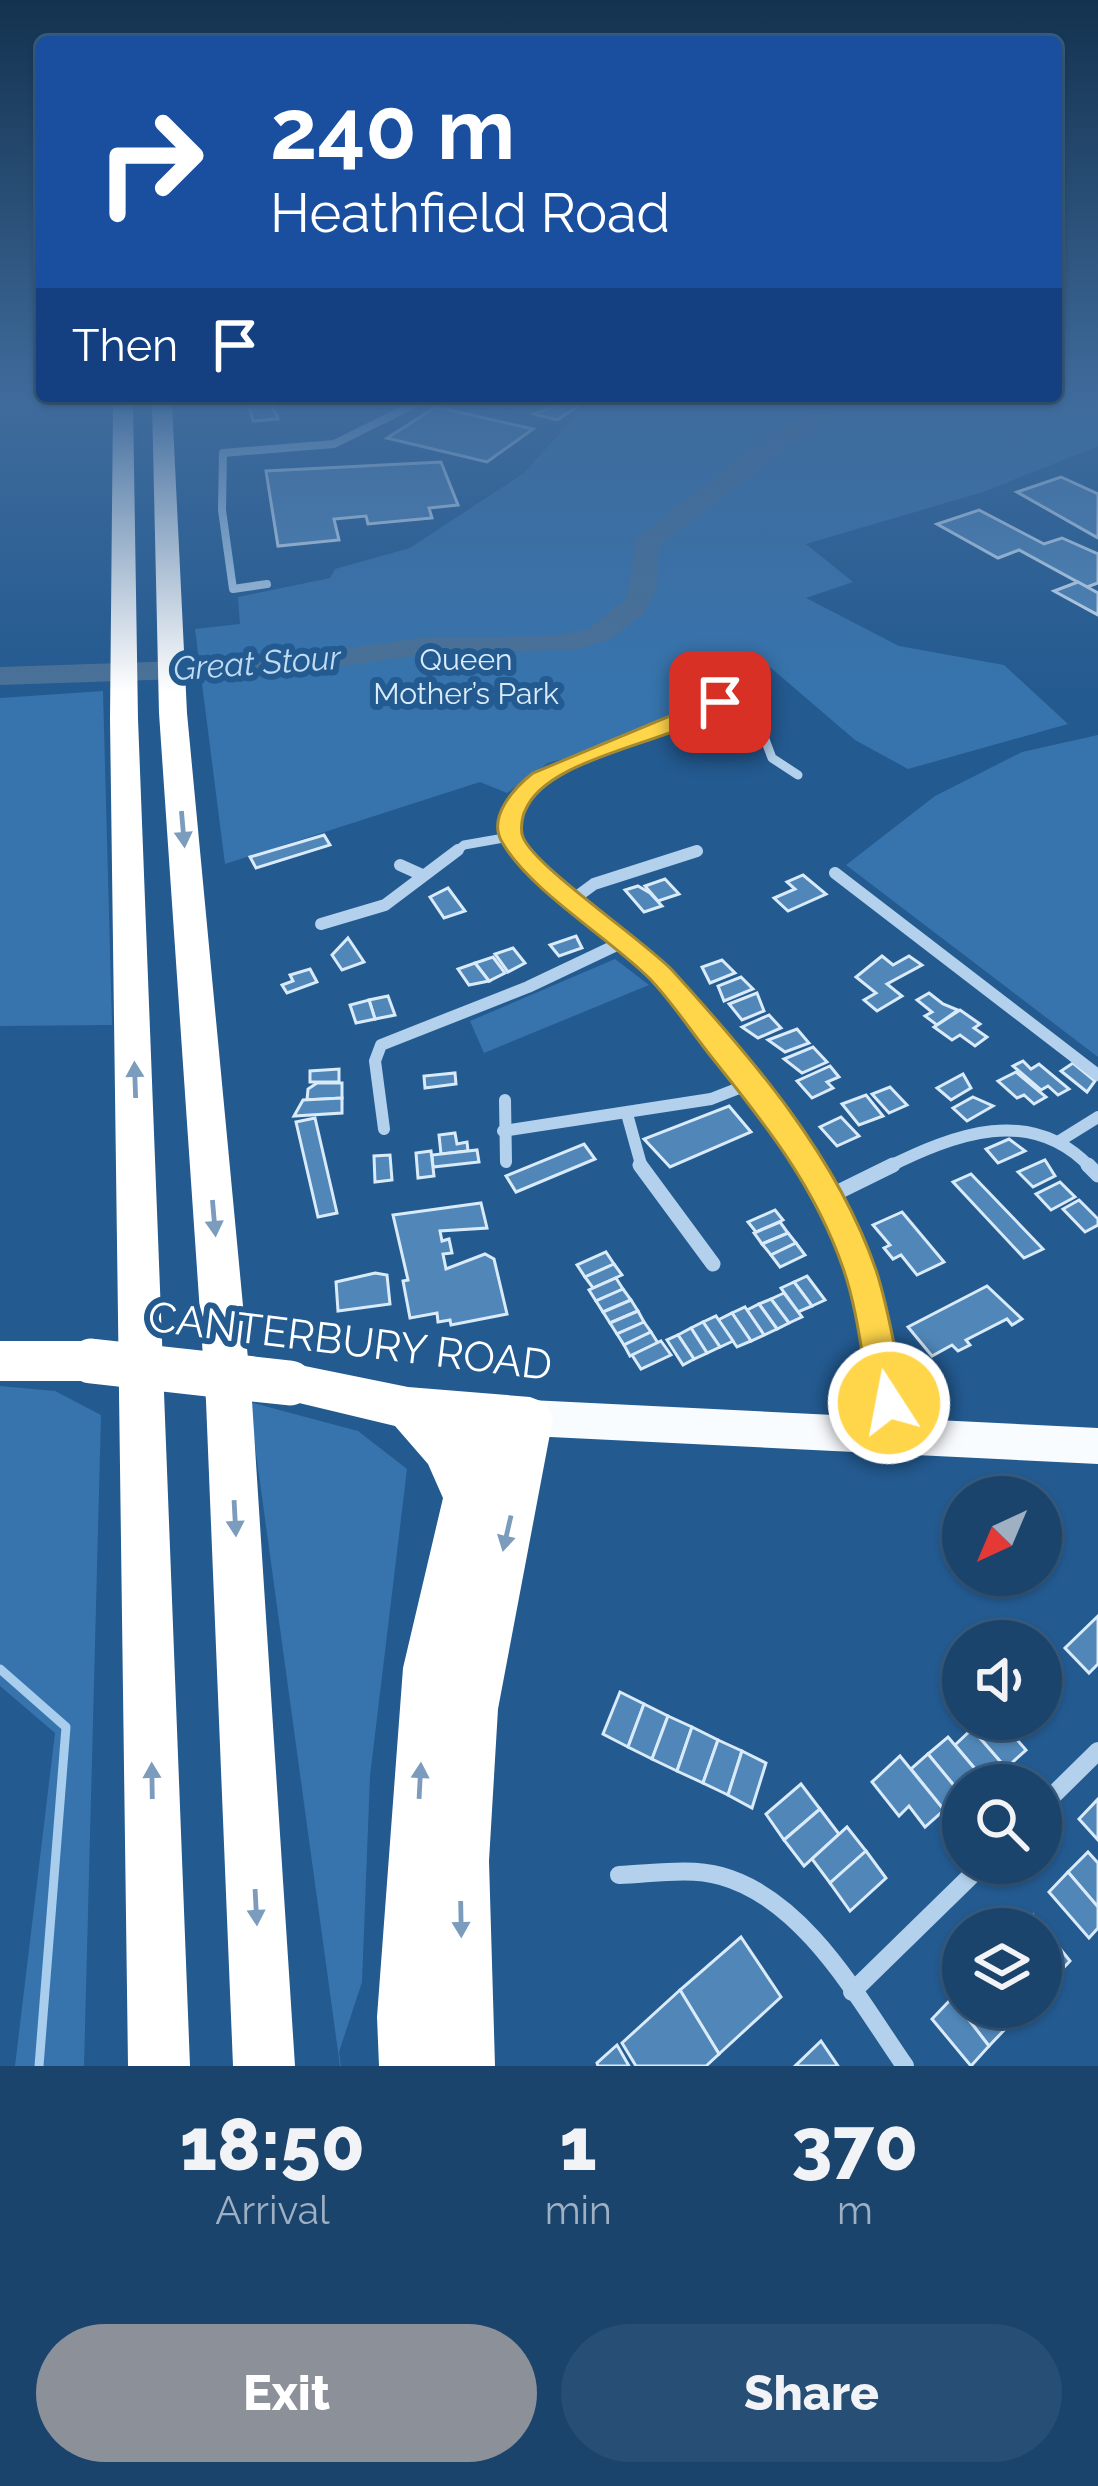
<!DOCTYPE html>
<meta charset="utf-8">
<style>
:root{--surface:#1a446c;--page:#274e74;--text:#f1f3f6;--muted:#9fb0c2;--line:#385c7f;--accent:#8c9099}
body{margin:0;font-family:Raleway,sans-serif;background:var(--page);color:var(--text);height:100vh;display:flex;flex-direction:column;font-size:45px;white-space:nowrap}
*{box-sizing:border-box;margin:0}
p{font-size:39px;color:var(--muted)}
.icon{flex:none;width:66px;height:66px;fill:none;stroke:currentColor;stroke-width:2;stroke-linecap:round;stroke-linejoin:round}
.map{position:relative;height:2066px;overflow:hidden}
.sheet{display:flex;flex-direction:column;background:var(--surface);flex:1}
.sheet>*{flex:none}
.banner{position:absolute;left:36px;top:36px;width:1026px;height:366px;border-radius:12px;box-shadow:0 3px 9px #0004,0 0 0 3px var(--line);background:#1a4fa0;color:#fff;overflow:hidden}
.needle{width:78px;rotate:224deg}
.controls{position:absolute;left:942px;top:1476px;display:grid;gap:24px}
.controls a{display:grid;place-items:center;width:120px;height:120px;border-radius:50%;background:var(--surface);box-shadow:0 3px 9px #0004,0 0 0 3px var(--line);font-size:60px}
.pin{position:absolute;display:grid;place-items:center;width:102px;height:102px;color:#fff;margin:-51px;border-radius:24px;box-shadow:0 6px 18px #0006}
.me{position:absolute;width:132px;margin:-66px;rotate:349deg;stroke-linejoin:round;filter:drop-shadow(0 0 9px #0008)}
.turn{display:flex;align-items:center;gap:42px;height:252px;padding:0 36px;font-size:54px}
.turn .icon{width:156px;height:156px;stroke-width:2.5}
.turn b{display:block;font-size:84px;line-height:102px}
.then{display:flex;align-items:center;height:114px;padding:0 36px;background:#0003;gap:24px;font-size:45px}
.eta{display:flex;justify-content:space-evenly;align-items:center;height:204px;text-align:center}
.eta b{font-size:72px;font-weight:800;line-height:84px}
.cta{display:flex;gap:24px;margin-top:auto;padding:24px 36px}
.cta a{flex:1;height:138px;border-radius:72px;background:var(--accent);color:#fff;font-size:48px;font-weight:800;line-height:138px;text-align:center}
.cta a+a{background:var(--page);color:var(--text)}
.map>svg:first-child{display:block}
</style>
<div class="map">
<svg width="1098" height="2066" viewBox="0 0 1098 2066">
<rect width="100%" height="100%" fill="#235a90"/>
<g fill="#3774ad">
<polygon points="587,403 1098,403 1098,446 983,492 806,544 853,582 806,598 899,646 1004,665 1068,724 908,769 855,740 756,655 702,679 706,699 589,752 548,763 507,793 480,782 225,864 195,629 240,624 238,597 330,578 335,569 410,548 524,473"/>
<polygon points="103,691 112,1025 0,1026 0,698"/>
<polygon points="1098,735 1098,1057 846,865 935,796 1022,752"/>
<polygon points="615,959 649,985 484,1053 470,1021"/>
<polygon points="0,1386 55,1391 101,1415 84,2066 15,2066 55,1733 0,1686"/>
<polygon points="249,1402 358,1431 407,1469 370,1776 362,1982 339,2052 341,2066 340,2066"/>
</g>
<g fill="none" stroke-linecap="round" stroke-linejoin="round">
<polyline stroke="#a8cded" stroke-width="9" points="0,1669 66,1727 39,2066"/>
<polygon fill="#4a7197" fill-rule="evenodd" points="821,403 846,403 659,545 657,588 644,613 609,640 577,649 422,655 272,676 0,685 0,667 272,658 422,638 554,636 589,629 626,598 637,538 741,456"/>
</g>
<g fill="#5086b8" stroke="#d9eaf9" stroke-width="3">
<polygon points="248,403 271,403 278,419 253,421"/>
<polygon points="563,403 583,403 557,420 534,414"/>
<polygon points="436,407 533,429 487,462 387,438"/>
<polygon points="441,462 458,505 429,508 432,518 368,524 366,516 334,519 339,540 278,546 266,471"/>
<polygon points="1061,477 1098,494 1098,538 1017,492"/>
<polygon points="979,510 1044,544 1062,538 1098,554 1098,583 1087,587 1019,550 998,558 937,524"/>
<polygon points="1078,582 1098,593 1098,615 1054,591"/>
<polygon points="324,835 330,845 256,868 250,857"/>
<polygon points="803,875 826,894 788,911 774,898 795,889 787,882"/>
<polygon points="665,879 679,894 658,901 645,886"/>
<polygon points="638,886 650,893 662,906 644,912 625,890"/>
<polygon points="448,888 465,911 444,918 430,897"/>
<polygon points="576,936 582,948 559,956 550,945"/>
<polygon points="348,938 364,962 342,970 332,955"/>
<polygon points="513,948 525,963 508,972 495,954"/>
<polygon points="882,956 893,965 909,956 922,965 887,984 902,996 877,1011 864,1000 876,993 856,977"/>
<polygon points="493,957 505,973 489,981 475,963"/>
<polygon points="722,960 735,973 710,983 702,967"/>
<polygon points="475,963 489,981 469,985 458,969"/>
<polygon points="310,969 317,982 287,993 282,985 293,981 290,975"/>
<polygon points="741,977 753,989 724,1001 718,986"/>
<polygon points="757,993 764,1011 742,1020 729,1004"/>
<polygon points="929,993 943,1004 958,1010 937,1025 925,1016 932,1012 917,1000"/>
<polygon points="388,996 395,1015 375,1019 369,1000"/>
<polygon points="369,1000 375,1019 356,1023 350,1005"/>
<polygon points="960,1010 980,1024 974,1028 987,1037 975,1046 960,1035 952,1040 934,1027"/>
<polygon points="769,1015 781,1028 758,1038 742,1027"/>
<polygon points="797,1029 809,1043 785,1052 768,1040"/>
<polygon points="813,1047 827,1062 802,1073 784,1059"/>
<polygon points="1023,1061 1031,1069 1039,1064 1069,1089 1058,1095 1048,1086 1041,1090 1013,1066"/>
<polygon points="1073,1063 1095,1081 1087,1092 1061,1071"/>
<polygon points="830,1066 839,1077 827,1082 833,1088 812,1098 797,1081"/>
<polygon points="339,1069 339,1082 310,1082 310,1071"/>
<polygon points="1016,1072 1046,1097 1034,1104 1024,1095 1017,1098 998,1081"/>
<polygon points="455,1073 456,1084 425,1088 424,1076"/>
<polygon points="963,1074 971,1088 951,1100 937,1088"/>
<polygon points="317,1083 342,1083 342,1098 307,1100 308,1089"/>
<polygon points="890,1087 907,1105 889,1113 872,1094"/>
<polygon points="866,1095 883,1116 859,1125 842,1104"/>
<polygon points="973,1097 993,1106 967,1121 953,1108"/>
<polygon points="342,1098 342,1113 294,1116 303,1100"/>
<polygon points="729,1106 751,1132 670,1167 644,1139"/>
<polygon points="841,1117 859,1136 837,1146 820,1127"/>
<polygon points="315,1118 337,1213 318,1217 296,1122"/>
<polygon points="455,1133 457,1144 467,1142 468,1151 441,1154 439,1135"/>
<polygon points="1009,1139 1025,1151 998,1163 986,1149"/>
<polygon points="584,1144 595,1159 516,1192 506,1176"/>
<polygon points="477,1150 479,1162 433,1167 432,1155"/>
<polygon points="431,1151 434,1176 418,1178 416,1153"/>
<polygon points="390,1155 392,1180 375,1182 374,1156"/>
<polygon points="1045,1160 1055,1176 1033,1187 1018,1172"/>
<polygon points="971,1174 1043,1249 1024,1258 953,1182"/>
<polygon points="1060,1182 1075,1197 1051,1210 1036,1194"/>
<polygon points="1079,1200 1098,1219 1098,1225 1085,1232 1063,1209"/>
<polygon points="481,1203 487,1228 440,1231 442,1241 449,1239 452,1253 443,1254 446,1269 485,1254 494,1259 507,1314 451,1325 450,1320 438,1322 437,1313 410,1318 403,1281 408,1280 393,1215"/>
<polygon points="775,1210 783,1220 756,1232 748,1222"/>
<polygon points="902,1212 944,1262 917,1275 901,1255 893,1259 884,1248 890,1245 873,1225"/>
<polygon points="780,1222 788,1233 762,1244 754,1233"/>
<polygon points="788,1233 796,1243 771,1255 762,1244"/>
<polygon points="796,1243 805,1255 780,1267 771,1255"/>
<polygon points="606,1252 614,1264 585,1277 577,1265"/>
<polygon points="614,1264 622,1275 593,1288 585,1277"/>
<polygon points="375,1273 387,1275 390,1304 338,1311 336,1282"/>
<polygon points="807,1276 825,1300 812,1306 794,1282"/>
<polygon points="616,1278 623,1289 596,1301 589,1290"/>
<polygon points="794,1282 812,1306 798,1312 781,1288"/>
<polygon points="987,1286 1022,1319 1012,1325 1007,1319 966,1340 970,1345 958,1351 952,1345 932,1356 908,1327"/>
<polygon points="623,1289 631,1300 603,1312 596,1301"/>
<polygon points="784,1293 802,1317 789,1323 771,1299"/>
<polygon points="771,1299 789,1323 777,1329 759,1304"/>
<polygon points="631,1300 638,1311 610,1323 603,1312"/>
<polygon points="759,1304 777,1329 764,1335 747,1310"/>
<polygon points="745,1307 764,1335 751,1341 732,1313"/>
<polygon points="638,1311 644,1322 617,1334 610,1323"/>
<polygon points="732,1313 751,1341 737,1347 718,1320"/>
<polygon points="716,1316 733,1341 720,1347 703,1322"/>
<polygon points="644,1322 651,1332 624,1345 617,1334"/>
<polygon points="703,1322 720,1347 707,1353 691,1328"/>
<polygon points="691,1328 707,1353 694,1359 678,1335"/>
<polygon points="651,1332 658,1343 630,1356 624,1345"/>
<polygon points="678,1335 694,1359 683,1365 667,1340"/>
<polygon points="661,1341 671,1355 641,1369 632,1355"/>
<polygon points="1098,1616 1098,1664 1089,1673 1065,1648"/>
<polygon points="620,1692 644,1704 628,1747 603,1734"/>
<polygon points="644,1704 668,1716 652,1759 628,1747"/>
<polygon points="668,1716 692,1727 677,1771 652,1759"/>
<polygon points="983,1719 999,1719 1026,1750 1006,1768 972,1729"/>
<polygon points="692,1727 718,1740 703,1783 677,1771"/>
<polygon points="972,1729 1006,1768 988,1784 955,1745"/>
<polygon points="948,1737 981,1776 963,1785 961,1794 928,1754"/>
<polygon points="718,1740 742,1751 728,1795 703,1783"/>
<polygon points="742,1751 766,1763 752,1808 728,1795"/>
<polygon points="928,1754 961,1794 944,1810 911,1769"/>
<polygon points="900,1756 944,1810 925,1827 909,1806 899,1816 872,1782"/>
<polygon points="801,1784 820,1809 784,1840 766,1814"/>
<polygon points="1098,1799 1098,1840 1079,1819"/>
<polygon points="820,1809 839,1834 804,1866 784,1840"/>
<polygon points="847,1827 866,1851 830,1883 812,1859"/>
<polygon points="866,1851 886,1878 850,1911 830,1883"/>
<polygon points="1088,1852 1098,1863 1098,1907 1068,1872"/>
<polygon points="1068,1872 1098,1907 1098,1928 1089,1938 1049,1892"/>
<polygon points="1033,1915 1070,1961 1052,1980 1041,1967 1041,1929 1020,1929"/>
<polygon points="741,1937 781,1997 719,2054 680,1990"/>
<polygon points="963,1987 963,2007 995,2007 1009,2025 989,2046 952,1998"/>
<polygon points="680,1990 719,2054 706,2066 636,2066 622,2043"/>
<polygon points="952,1998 989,2046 971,2066 932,2019"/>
<polygon points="821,2041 838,2066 795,2066"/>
<polygon points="617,2045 629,2066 598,2066 597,2063"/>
</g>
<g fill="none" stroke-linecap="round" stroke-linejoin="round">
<polyline stroke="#b3d1ec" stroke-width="8" points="267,584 233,589 222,510 223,453 334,444 417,403"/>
<g stroke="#b3d1ec" stroke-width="9">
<polyline points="720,702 760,726 772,758 798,775"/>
<polyline points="454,853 464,845 510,837"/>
<path d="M519,853c-15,-28 -7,-55 20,-73 39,-28 132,-57 181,-78"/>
<polyline points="692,853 697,851"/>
</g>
<g stroke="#b3d1ec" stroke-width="12">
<polyline points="517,850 681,997 768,1100 815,1168"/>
<polyline points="400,865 420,874"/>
<polyline points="835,873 1098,1075"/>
<polyline points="575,898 594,884 697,851"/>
<polyline points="321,924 385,905 458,850"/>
<polyline points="505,1100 506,1162"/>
<polyline points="627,1114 642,1168"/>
<polyline points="384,1129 375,1061 381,1045 528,987 625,941"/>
<polyline points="503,1131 711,1099 752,1083"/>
<polyline points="1061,1140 1098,1117"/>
<path d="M886,1168c69,-34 145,-64 205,0"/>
</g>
<g stroke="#b3d1ec" stroke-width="15">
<polyline points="640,1165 713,1264"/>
<polyline points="813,1165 863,1285 892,1431"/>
<polyline points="1088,1165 1098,1175"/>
<polyline points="830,1196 893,1165"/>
</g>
<g stroke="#b3d1ec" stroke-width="18">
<polyline points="1041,1807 1098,1751"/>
<path d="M619,1875c33,-1 70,-8 102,1 84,23 138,124 184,190"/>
<polyline points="852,1992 984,1863"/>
</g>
<polygon fill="#f9fcff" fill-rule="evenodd" points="530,1400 1098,1428 1098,1464 530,1436 516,1430 511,1418 516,1406"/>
<g fill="#fff" fill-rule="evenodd">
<polygon points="113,403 133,403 138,719 190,2066 128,2066 110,719"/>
<polygon points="152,403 172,403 187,713 252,1401 295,2066 233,2066 206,1401 159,713"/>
<polygon points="0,1341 91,1341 107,1347 113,1361 107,1375 91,1381 0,1381"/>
<polygon points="290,1363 408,1387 530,1397 546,1403 553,1418 498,1709 489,1861 495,2066 379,2066 377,2017 403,1668 443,1498 428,1464 395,1426 274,1397 267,1383 274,1369"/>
</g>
<polyline stroke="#fff" stroke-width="45" points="91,1361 290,1383"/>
</g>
<defs><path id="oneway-solid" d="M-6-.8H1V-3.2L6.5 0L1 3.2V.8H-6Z" transform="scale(3)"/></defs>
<g fill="#7b9cbc">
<use href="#oneway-solid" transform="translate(183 829) rotate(85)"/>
<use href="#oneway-solid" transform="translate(135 1080) rotate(-92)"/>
<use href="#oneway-solid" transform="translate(214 1218) rotate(85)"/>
<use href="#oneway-solid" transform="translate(235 1518) rotate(87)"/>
<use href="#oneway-solid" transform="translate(507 1533) rotate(103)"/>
<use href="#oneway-solid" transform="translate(152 1781) rotate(-91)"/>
<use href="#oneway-solid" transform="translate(420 1781) rotate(-87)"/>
<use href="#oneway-solid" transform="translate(256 1907) rotate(87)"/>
<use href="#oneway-solid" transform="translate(461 1919) rotate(89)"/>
</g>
<linearGradient id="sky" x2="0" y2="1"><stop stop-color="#13324f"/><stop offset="0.58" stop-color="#3f6b9c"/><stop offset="1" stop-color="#3f6b9c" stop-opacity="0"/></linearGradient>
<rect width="1098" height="692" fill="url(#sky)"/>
<path fill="#ffd54a" stroke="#a68a30" stroke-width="3" d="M713,698l17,4c-45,41 -182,51 -205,109 -3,6 -5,20 -2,26 11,29 119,102 149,133 80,88 165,186 204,300 14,42 20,90 30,133l-5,12 -12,4 -13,-4 -5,-12c-9,-44 -13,-92 -28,-135 -28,-81 -77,-143 -130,-209 -21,-26 -40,-56 -63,-80 -42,-42 -121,-89 -148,-137 -15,-25 12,-54 31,-69z"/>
<g text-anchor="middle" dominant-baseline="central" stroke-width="12" stroke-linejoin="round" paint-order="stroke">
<g font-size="30" fill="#d9eaf9" stroke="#235a90">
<text x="466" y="659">Queen<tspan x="466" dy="34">Mother’s Park</tspan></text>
</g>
<g font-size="33" font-style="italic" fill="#c0dbf3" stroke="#235a90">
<text transform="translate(257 663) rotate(-4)">Great Stour</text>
</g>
<g font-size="42" fill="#fff" stroke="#235a90">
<text transform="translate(350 1341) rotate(7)">CANTERBURY ROAD</text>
</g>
</g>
</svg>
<div class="controls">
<a><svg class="needle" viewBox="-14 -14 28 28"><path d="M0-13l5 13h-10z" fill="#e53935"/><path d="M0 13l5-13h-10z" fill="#9fb0c2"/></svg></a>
<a><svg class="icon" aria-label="sound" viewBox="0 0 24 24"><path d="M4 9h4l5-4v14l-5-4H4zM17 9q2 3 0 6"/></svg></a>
<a><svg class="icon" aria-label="search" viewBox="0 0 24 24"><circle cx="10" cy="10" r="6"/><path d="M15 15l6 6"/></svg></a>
<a><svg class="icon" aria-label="layers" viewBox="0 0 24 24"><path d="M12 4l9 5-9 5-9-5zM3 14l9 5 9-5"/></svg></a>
</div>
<div class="pin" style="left:720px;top:702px;background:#d93025"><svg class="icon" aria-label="arrive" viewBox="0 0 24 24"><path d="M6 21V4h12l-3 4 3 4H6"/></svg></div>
<svg class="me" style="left:889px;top:1403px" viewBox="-20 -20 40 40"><circle r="17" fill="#ffd54a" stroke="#fff" stroke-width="3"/><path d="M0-11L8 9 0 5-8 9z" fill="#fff"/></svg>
<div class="banner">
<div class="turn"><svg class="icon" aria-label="right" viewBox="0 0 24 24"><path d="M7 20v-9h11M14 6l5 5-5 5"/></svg><div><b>240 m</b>Heathfield Road</div></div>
<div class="then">Then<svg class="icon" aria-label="arrive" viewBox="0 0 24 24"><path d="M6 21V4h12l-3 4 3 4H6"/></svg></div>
</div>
</div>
<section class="sheet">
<div class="eta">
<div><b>18:50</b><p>Arrival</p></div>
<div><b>1</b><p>min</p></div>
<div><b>370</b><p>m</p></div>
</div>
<div class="cta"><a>Exit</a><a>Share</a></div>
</section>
